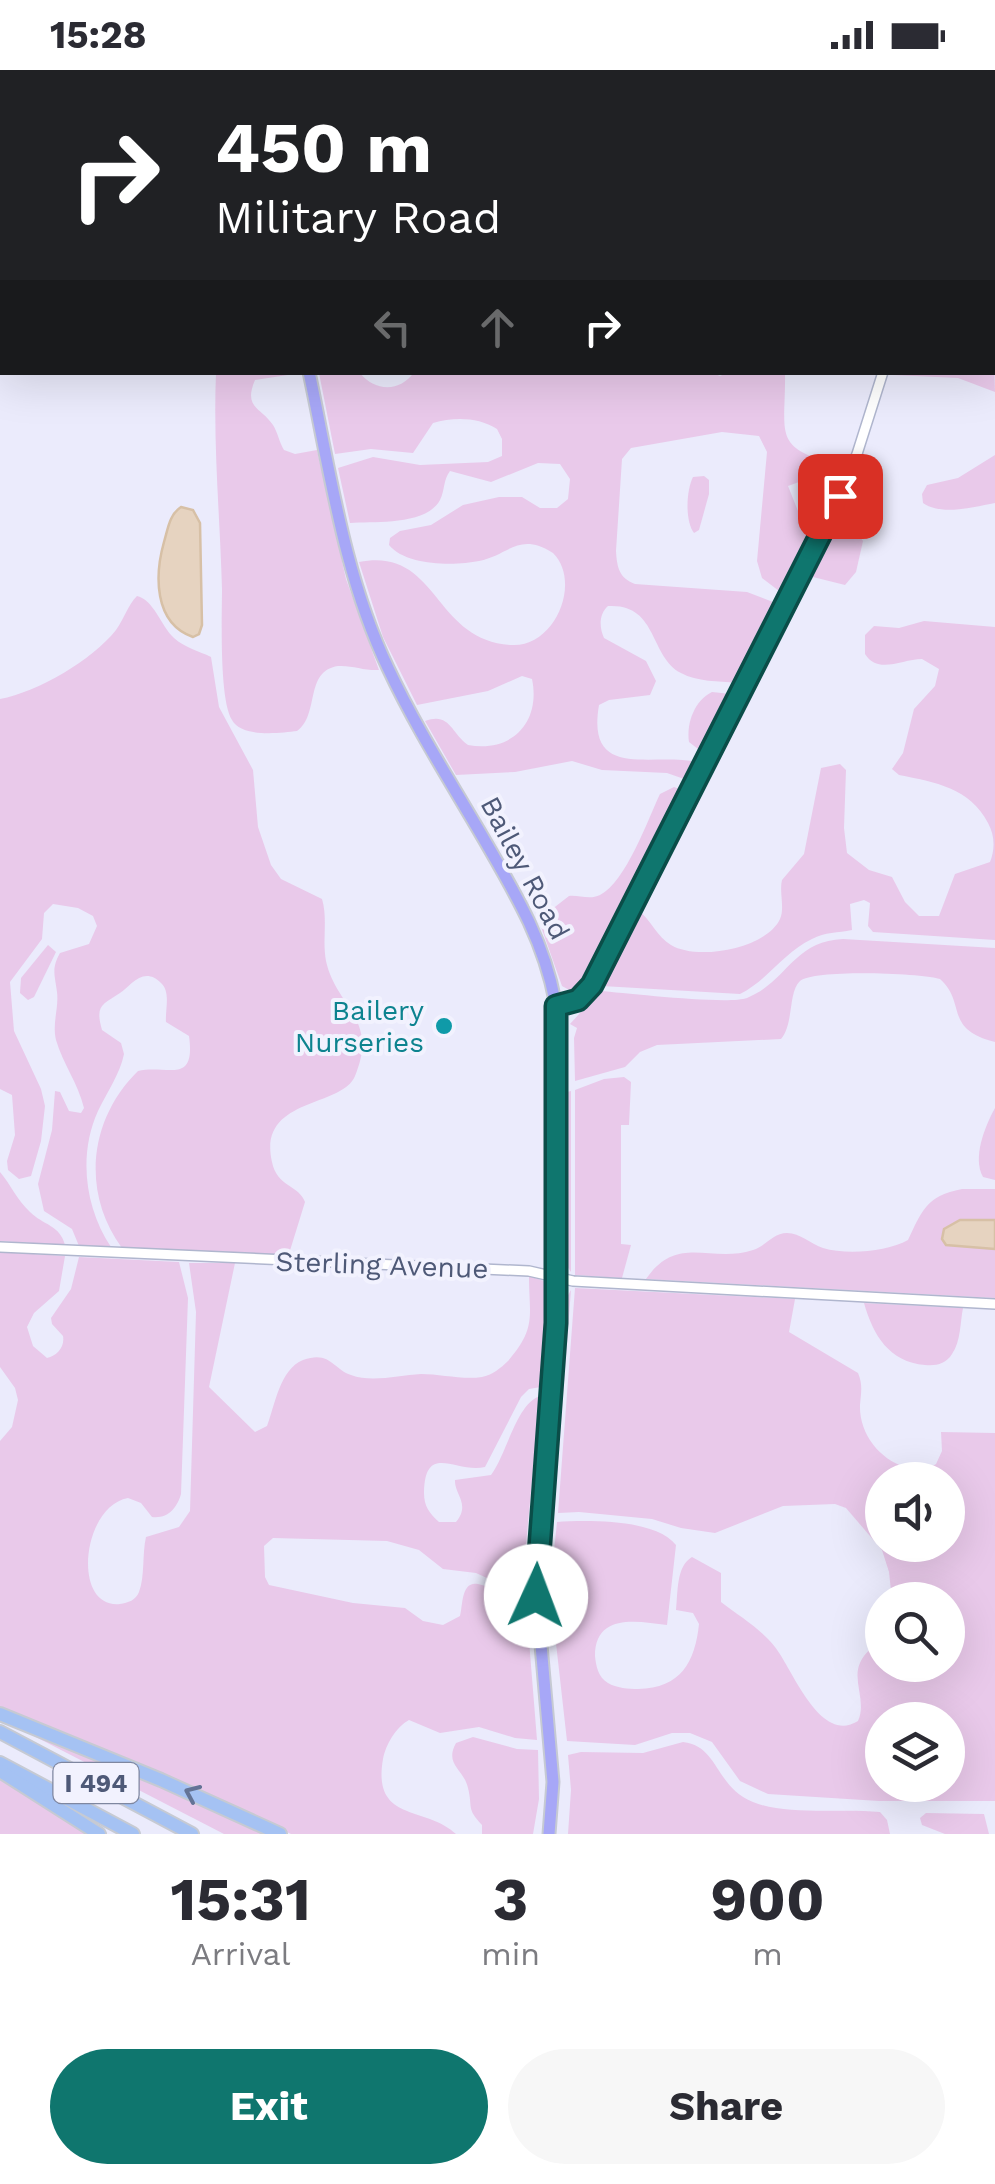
<!DOCTYPE html>
<style>
:root{--surface:#fff;--page:#f7f7f7;--text:#2b2b33;--muted:#7c7c81;--accent:#0f766e}
body{margin:0;font-family:"Work Sans",sans-serif;background:var(--page);color:var(--text);height:100vh;display:flex;flex-direction:column;font-size:38px;white-space:nowrap}
*{box-sizing:border-box;margin:0}
p{font-size:32px;color:var(--muted)}
.icon{flex:none;width:55px;height:55px;fill:none;stroke:currentColor;stroke-width:2;stroke-linecap:round;stroke-linejoin:round}
.map{position:relative;height:1764px;overflow:hidden}
.side{display:flex;flex-direction:column;background:var(--surface);flex:1}
.side>*{flex:none}
.guide{position:absolute;left:0px;top:0px;width:995px;height:305px;box-shadow:0 10px 40px #0002;background:#202124;color:#fff;overflow:hidden}
.fabs{position:absolute;left:865px;top:1392px;display:grid;gap:20px}
.fabs a{display:grid;place-items:center;width:100px;height:100px;border-radius:50%;background:var(--surface);box-shadow:0 10px 40px #0002;font-size:50px}
.pin{position:absolute;display:grid;place-items:center;width:85px;height:85px;color:#fff;margin:-42px;border-radius:20px;box-shadow:0 5px 15px #0006}
.me{position:absolute;width:110px;margin:-55px;rotate:2deg;stroke-linejoin:round;filter:drop-shadow(0 0 8px #0008)}
.turn{display:flex;align-items:center;gap:35px;height:210px;padding:0 50px;font-size:45px}
.turn .icon{width:130px;height:130px;stroke-width:2.5}
.turn b{display:block;font-size:70px;line-height:85px}
.lanes{display:flex;align-items:center;height:95px;padding:0 50px;background:#0003;justify-content:center;gap:50px;direction:ltr}
.lanes .off{opacity:.35}
.eta{display:flex;justify-content:space-evenly;align-items:center;height:170px;text-align:center}
.eta b{font-size:60px;font-weight:700;line-height:70px}
.action{display:flex;gap:20px;margin-top:auto;padding:20px 50px}
.action a{flex:1;height:115px;border-radius:60px;background:var(--accent);color:#fff;font-size:40px;font-weight:700;line-height:115px;text-align:center}
.action a+a{background:var(--page);color:var(--text)}
.status{display:flex;justify-content:space-between;align-items:center;height:70px;padding:0 50px;background:var(--surface);direction:ltr}
.status svg{height:28px;fill:currentColor}
.map>svg:first-child{display:block}
</style>
<div class="status"><b>15:28</b><svg viewBox="0 0 49 12"><path d="M0 12V9h3v3zM5 12V6h3v6zM10 12V3h3v9zM15 12V0h3v12zM26 1h20v11H26zM47 4h2v5h-2z"/></svg></div>
<div class="map">
<svg width="995" height="1764" viewBox="0 0 995 1764">
<rect width="100%" height="100%" fill="#ebebfc"/>
<g fill="#e9c9ea" fill-rule="evenodd">
<polygon points="993,258 995,322 958,308 892,305 893,302 992,302"/>
<path d="M414,302h296l10,4 9,-4 56,1c1,63 -15,76 60,93l-22,52 -12,-12 -12,-24 -11,4 10,25 20,17 -35,66 -21,-16 -5,-17 10,-109 -8,-16 -37,-4 -91,16 -9,11 -6,92c1,16 3,27 19,33l112,8 31,12 -42,79c-17,-2 -39,-1 -55,-10 -32,-17 -23,-70 -73,-67 -9,8 -9,21 -4,32l42,23 10,20 -6,14 -41,5 -10,5c-13,76 52,47 98,57l-10,18 -20,-7 -65,-3 -30,-9 -57,11 -59,3 -31,-54c25,-9 26,12 43,24 44,8 73,-23 64,-66l-10,-3 -34,15 -71,14 -34,-68 -24,-75c80,-16 73,79 153,83 43,2 70,-63 41,-92 -34,-22 -44,2 -74,8 -24,5 -73,5 -90,-16l1,-7 10,-7 31,-6 32,-20 36,-8h23l18,11h17l11,-9 2,-20 -10,-15 -22,-1 -47,19 -41,-11c-7,9 -5,19 -10,29 -14,26 -66,21 -90,23l-12,-55 35,-11 47,8 68,-3 14,-6v-17l-5,-10c-19,-12 -43,-12 -64,-6l-20,30 -42,-4 -36,5 -16,-81h41c14,18 40,20 54,-1z"/>
<path d="M216,303h85l-46,7c-12,28 6,27 18,45 5,8 6,17 11,25l11,4 22,-4 29,129 33,91c-14,1 -27,-5 -41,-4 -34,5 -18,49 -41,65 -17,2 -55,7 -65,-11 -13,-21 -10,-103 -10,-131 -2,-72 -9,-144 -6,-216z"/>
<path d="M995,385v48c-21,4 -54,13 -72,0l-1,-9 5,-9 31,-7z"/>
<path d="M704,406l5,4v14l-10,36 -5,3c-9,-12 -8,-42 -1,-56z"/>
<polygon points="837,450 855,460 863,471 856,502 845,515 809,506"/>
<path d="M137,526c17,4 24,30 37,42 11,10 25,13 37,19l8,50 34,63 5,57 13,38 10,14 41,20c6,20 0,41 4,62 10,46 53,57 29,115 -13,32 -98,21 -83,86 5,25 27,23 33,40l-17,55 -166,-9c-41,-56 -33,-129 16,-177 28,-7 58,15 51,-35l-23,-14c-1,-12 5,-30 -5,-39 -18,-18 -31,4 -41,10 -18,12 -25,12 -18,37l19,13 3,11c-4,20 -17,38 -26,57 -20,44 -13,97 13,136l-32,-1 -7,-17 -28,-18 -6,-27 14,-54 3,-39 5,1 9,19 12,2 3,-5c-6,-25 -21,-44 -28,-68 -4,-17 3,-32 1,-48 -2,-17 -6,-23 3,-39l29,-9 8,-18 -4,-10 -15,-8 -25,-4 -9,9 -2,26 -32,43 4,49 27,58 4,17 -4,35 -10,35 -12,3 -11,-9 -1,-9 8,-26 -3,-40 -12,-6v-390c38,-7 92,-39 116,-69 8,-11 12,-25 21,-34z"/>
<path d="M924,551l71,6v313l-122,-8 -5,-6 2,-23 -6,-3 -14,4 2,26c-14,3 -27,2 -40,9 -28,13 -44,41 -72,55l-138,-8 36,-76c13,10 19,27 33,35 26,16 95,4 109,-26 5,-11 -1,-27 2,-39l22,-26 17,-86 19,-4 6,6 -2,58 3,25 22,17 23,7 13,25 14,14h20l16,-42 35,-12c5,-13 5,-26 -2,-39 -18,-35 -53,-41 -89,-48l-7,-6 11,-16 11,-44 21,-23 4,-17 -17,-10c-20,0 -44,16 -57,-5v-19l9,-9 25,2z"/>
<path d="M712,622l19,2 -29,58 -13,-10c-3,-19 6,-42 23,-50z"/>
<path d="M674,717l8,3 -94,188 -9,11 -8,2 -9,-5 -23,-65h11l1,-11 18,-14c10,-1 21,4 31,-1 26,-13 48,-76 60,-101z"/>
<path d="M843,869l152,9v94c-52,-13 -28,-39 -55,-63 -20,-6 -126,-10 -140,2 -12,11 -6,43 -19,58l-124,6 -17,7 -15,15 -50,14 -1,-43 3,-10 -7,-4 30,-33c26,2 128,14 147,7 40,-16 46,-57 96,-59z"/>
<polygon points="48,875 56,882 34,927 28,930 20,923 21,908"/>
<polygon points="624,1007 631,1012 629,1055 621,1055 621,1174 631,1175 622,1208 575,1205 575,1020 604,1009"/>
<polygon points="571,1021 571,1202 567,1196 567,1022"/>
<path d="M995,1038v72l-12,-3c-11,-19 2,-51 12,-69z"/>
<path d="M0,1102c11,13 17,28 30,40 13,13 30,13 35,33l-65,-4z"/>
<path d="M962,1119h33v109l-349,-19c32,-46 64,-15 107,-29 13,-4 20,-17 34,-17 13,0 24,11 36,15 23,7 64,4 85,-8 14,-29 18,-44 54,-51z"/>
<path d="M0,1182l65,4 -6,35 -25,22 -7,14 6,19 14,12c10,-2 18,-11 16,-22l-11,-12 -1,-6 20,-29 8,-32 100,5 9,36 -7,196c-4,14 -13,25 -29,23l-11,-14 -13,-5c-46,8 -57,111 -8,106 8,-1 16,-4 19,-12 6,-16 3,-38 7,-55l33,-10 11,-16 6,-199 -7,-49h46l-26,124 46,45 12,-6c8,-21 13,-57 36,-66 27,-10 30,9 48,15 21,8 48,0 70,-1 19,0 42,6 61,3 10,-2 19,-9 26,-16 29,-33 21,-46 21,-85l15,5 2,12 -5,94 -12,2 -8,8 -36,70c-29,7 -60,-26 -61,26 0,13 5,20 15,29h17c15,-18 -2,-28 -1,-42l36,-5c16,-21 25,-71 49,-79l-14,148c-16,8 -21,27 -37,35l-13,-6 -33,-4 -24,-19 -32,-9 -114,-3 -9,8 1,31 4,8 84,18 52,5 18,13 20,4 17,-9c3,-11 1,-35 18,-32 5,1 10,3 16,3l24,-27 7,-3v34l12,149 -22,-2 -36,-11 -39,6 -31,-13c-13,7 -23,24 -26,39 -11,64 42,46 73,75h-165l-65,-31 -226,-93v-269l12,-14 6,-27 -3,-12 -15,-21z"/>
<path d="M575,1218l220,11 -6,33 69,41c5,12 3,19 2,32 -1,28 19,54 45,62 12,3 21,4 31,-3l6,-13 -1,-19 54,1v368h-116l-111,-7 -28,-13 -28,-39 -22,-9h-18l-37,12 -68,-4 -17,-151 7,-68c31,-2 99,-3 119,23l-9,80c-30,-4 -72,-12 -72,31 1,10 3,21 13,27 8,5 21,6 30,6 43,-1 57,-27 61,-65l-6,-11 -17,-3c2,-17 0,-44 16,-53l29,16v29c18,14 39,26 54,45 18,23 45,98 83,74 10,-22 -10,-44 6,-65 5,-7 13,-11 18,-17v26h66v-65h-56l-3,-28 -7,-22 -36,-42 -11,-4 -52,2 -68,27 -34,-5 -29,-9 -73,-7 -21,1zM882,1410h66v65h-66zM948,1650v65h-66v-65z"/>
<polygon points="571,1220 554,1444 551,1444 567,1227"/>
<path d="M864,1233l99,5c-3,15 -2,33 -11,46 -6,10 -16,12 -27,11 -36,-3 -52,-30 -61,-62z"/>
<polygon points="34,1663 123,1698 268,1764 224,1764 32,1665"/>
<path d="M473,1667l44,12 21,1 1,49 -6,35h-51v-9c-16,-17 -9,-17 -14,-37 -4,-19 -24,-23 -12,-45z"/>
<path d="M683,1672c36,4 32,45 70,60 34,14 89,6 127,10l7,8 3,14h-322l3,-44 -3,-35 13,-3 62,1z"/>
<polygon points="0,1708 91,1764 0,1764"/>
<polygon points="926,1743 984,1744 989,1764 945,1764 922,1755 920,1748"/>
</g>
<g fill="#e6d3c0" stroke="#d7c0a6" stroke-width="2.5">
<path d="M181,437l12,3 7,13 2,102 -3,9 -6,3c-40,-14 -38,-63 -29,-95 4,-13 5,-27 17,-35z"/>
<polygon points="960,1150 995,1150 995,1179 946,1175 942,1169 944,1159"/>
</g>
<g fill="none" stroke-linecap="round" stroke-linejoin="round">
<g stroke="#b0b6ce" stroke-width="12">
<g id="minor">
<polyline points="965,2 966,0"/>
<polyline points="992,180 995,180"/>
<polyline points="556,936 582,927 598,905 830,448 857,384 883,302"/>
<polyline points="0,1177 529,1201 573,1211 995,1234"/>
</g>
</g>
<g stroke="#c6cad3" stroke-width="15">
<g id="major">
<polyline points="263,2 263,0"/>
<path d="M309,302c21,99 35,204 79,296 28,60 64,116 97,173 30,52 59,100 70,160l2,322 -21,265 17,194 -4,52"/>
</g>
</g>
<g stroke="#c6cad3" stroke-width="16">
<g id="highway">
<polyline points="0,1644 161,1710 280,1764"/>
<polyline points="0,1662 192,1764"/>
<polyline points="0,1693 133,1764"/>
<polyline points="0,1701 99,1764"/>
</g>
</g>
<use href="#minor" stroke="#fff" stroke-width="9"/>
<use href="#major" stroke="#a7a7f7" stroke-width="11"/>
<use href="#highway" stroke="#a5c2f3" stroke-width="12"/>
</g>
<defs><path id="oneway-chevron" d="M-2-3.5L2.5 0L-2 3.5" fill="none" stroke-width="1.6" stroke-linecap="round" stroke-linejoin="round" transform="scale(2.5)"/></defs>
<use stroke="#647396" href="#oneway-chevron" transform="translate(192 1723) rotate(-156)"/>
<g fill="none" stroke-linecap="round" stroke-linejoin="round">
<g stroke="#0a4d48" stroke-width="25">
<polyline id="route" points="536,1526 556,1253 556,936 578,930 592,915 840,426"/>
</g>
<use href="#route" stroke="#0f766e" stroke-width="18"/>
</g>
<circle fill="#0f9aa8" stroke="#f2f2fe" stroke-width="4" cx="444" cy="956" r="10"/>
<g text-anchor="middle" dominant-baseline="central" stroke-width="8" stroke-linejoin="round" paint-order="stroke">
<rect fill="#f2f2fe" stroke="#7f87a0" stroke-width="2.5" x="53.5" y="1693" width="85" height="40" rx="8"/>
<g font-size="25" font-weight="bold" fill="#4e5977">
<text x="96" y="1713">I 494</text>
</g>
<g font-size="28" fill="#4e5977" stroke="#f2f2fe">
<text transform="translate(525 798) rotate(62)">Bailey Road</text>
<text transform="translate(382 1195) rotate(2)">Sterling Avenue</text>
</g>
<g font-size="28" fill="#0d838f" stroke="#f2f2fe" text-anchor="end">
<text x="424" y="940">Bailery<tspan x="424" dy="32">Nurseries</tspan></text>
</g>
</g>
</svg>
<div class="fabs">
<a><svg class="icon" aria-label="sound" viewBox="0 0 24 24"><path d="M4 9h4l5-4v14l-5-4H4zM17 9q2 3 0 6"/></svg></a>
<a><svg class="icon" aria-label="search" viewBox="0 0 24 24"><circle cx="10" cy="10" r="6"/><path d="M15 15l6 6"/></svg></a>
<a><svg class="icon" aria-label="layers" viewBox="0 0 24 24"><path d="M12 4l9 5-9 5-9-5zM3 14l9 5 9-5"/></svg></a>
</div>
<div class="pin" style="left:840px;top:426px;background:#d93025"><svg class="icon" aria-label="arrive" viewBox="0 0 24 24"><path d="M6 21V4h12l-3 4 3 4H6"/></svg></div>
<svg class="me" style="left:536px;top:1526px" viewBox="-20 -20 40 40"><circle r="19" fill="#fff"/><path d="M0-13L10 11 0 6-10 11z" fill="#0f766e"/></svg>
<div class="guide">
<div class="turn"><svg class="icon" aria-label="right" viewBox="0 0 24 24"><path d="M7 20v-9h11M14 6l5 5-5 5"/></svg><div><b>450 m</b>Military Road</div></div>
<div class="lanes"><svg class="icon off" aria-label="left" viewBox="0 0 24 24"><path d="M17 20v-9H6M10 6l-5 5 5 5"/></svg><svg class="icon off" aria-label="ahead" viewBox="0 0 24 24"><path d="M12 20V5M6 11l6-6 6 6"/></svg><svg class="icon" aria-label="right" viewBox="0 0 24 24"><path d="M7 20v-9h11M14 6l5 5-5 5"/></svg></div>
</div>
</div>
<section class="side">
<div class="eta">
<div><b>15:31</b><p>Arrival</p></div>
<div><b>3</b><p>min</p></div>
<div><b>900</b><p>m</p></div>
</div>
<div class="action"><a>Exit</a><a>Share</a></div>
</section>
